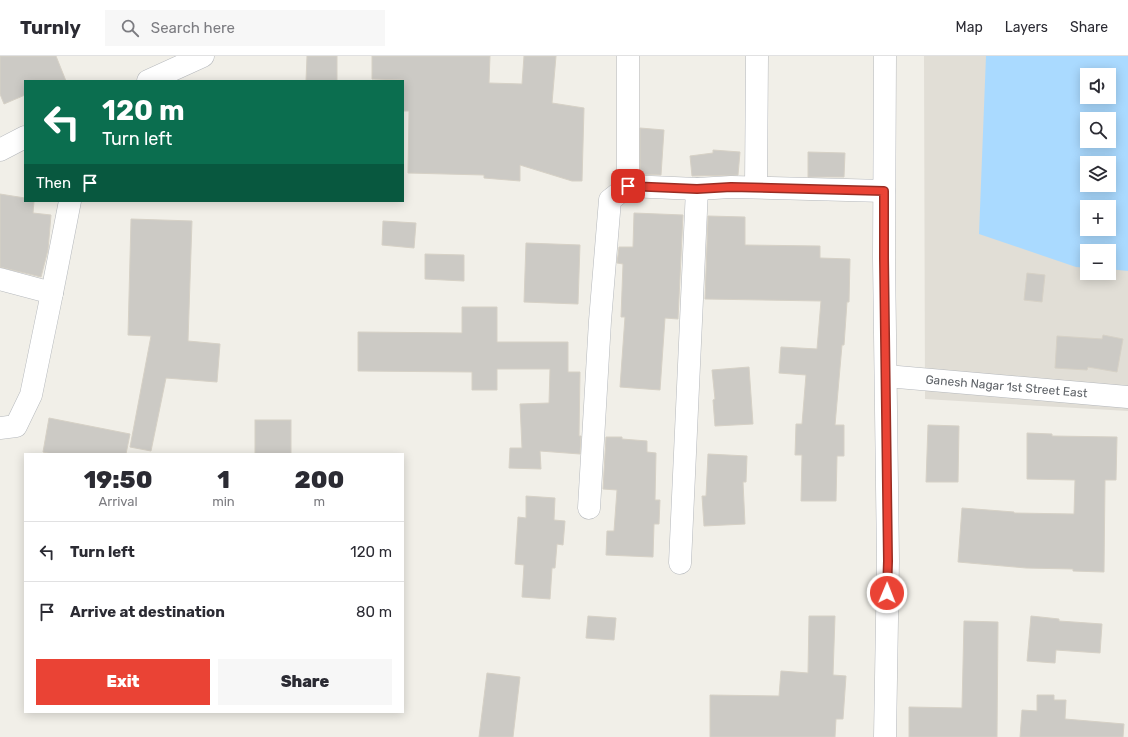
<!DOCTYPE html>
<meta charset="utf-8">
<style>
:root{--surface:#fff;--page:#f7f7f7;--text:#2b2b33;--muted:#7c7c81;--line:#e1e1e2;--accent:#ea4335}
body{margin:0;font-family:Rubik,sans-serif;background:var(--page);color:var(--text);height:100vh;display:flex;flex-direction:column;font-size:15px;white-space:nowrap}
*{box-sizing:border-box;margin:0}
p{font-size:13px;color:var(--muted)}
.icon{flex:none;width:22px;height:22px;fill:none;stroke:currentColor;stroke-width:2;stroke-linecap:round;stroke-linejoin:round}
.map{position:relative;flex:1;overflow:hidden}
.details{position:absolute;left:24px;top:397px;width:380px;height:260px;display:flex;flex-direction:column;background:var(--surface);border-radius:0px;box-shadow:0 2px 10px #0003}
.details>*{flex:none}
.banner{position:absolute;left:24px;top:24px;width:380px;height:122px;border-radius:0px;box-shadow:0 2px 10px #0003;background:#0b6e4f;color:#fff;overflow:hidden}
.tools{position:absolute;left:1080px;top:12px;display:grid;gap:8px}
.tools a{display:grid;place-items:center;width:36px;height:36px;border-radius:0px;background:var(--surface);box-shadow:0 2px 10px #0003;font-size:20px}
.pin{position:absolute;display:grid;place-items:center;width:34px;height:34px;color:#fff;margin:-17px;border-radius:8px;box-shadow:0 2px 6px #0006}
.me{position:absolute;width:44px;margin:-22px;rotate:1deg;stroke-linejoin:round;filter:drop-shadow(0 0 3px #0008)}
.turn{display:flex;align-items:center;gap:14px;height:84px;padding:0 12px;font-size:18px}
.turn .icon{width:52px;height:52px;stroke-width:2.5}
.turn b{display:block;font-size:28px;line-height:34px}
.then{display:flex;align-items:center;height:38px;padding:0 12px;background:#0003;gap:8px;font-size:15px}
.eta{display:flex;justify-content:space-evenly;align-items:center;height:68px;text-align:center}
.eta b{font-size:24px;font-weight:800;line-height:28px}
.button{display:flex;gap:8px;margin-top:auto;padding:8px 12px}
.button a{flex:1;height:46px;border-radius:0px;background:var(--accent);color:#fff;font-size:16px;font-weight:800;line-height:46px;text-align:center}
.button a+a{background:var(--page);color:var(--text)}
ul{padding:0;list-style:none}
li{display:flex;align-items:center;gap:12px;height:60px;padding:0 12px;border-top:1px solid var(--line)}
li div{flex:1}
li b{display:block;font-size:15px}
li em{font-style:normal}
header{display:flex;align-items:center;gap:24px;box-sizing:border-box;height:56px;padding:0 20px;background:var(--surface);border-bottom:1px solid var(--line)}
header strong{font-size:19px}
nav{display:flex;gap:22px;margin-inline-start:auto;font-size:14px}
.search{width:280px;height:36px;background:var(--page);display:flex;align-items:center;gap:10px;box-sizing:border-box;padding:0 14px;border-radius:0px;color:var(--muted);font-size:15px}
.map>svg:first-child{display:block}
</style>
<header>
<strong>Turnly</strong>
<div class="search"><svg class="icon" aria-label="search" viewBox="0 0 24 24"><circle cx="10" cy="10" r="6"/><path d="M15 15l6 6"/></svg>Search here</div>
<nav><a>Map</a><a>Layers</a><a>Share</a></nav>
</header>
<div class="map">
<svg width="1128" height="681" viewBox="0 0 1128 681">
<rect width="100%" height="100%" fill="#f1efe8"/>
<path fill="#e1ded6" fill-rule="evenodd" d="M924,0h204v355l-203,-12zM1087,19h22v22h-22zM1087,63h22v22h-22zM1087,107h22v22h-22zM1087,151h22v22h-22zM1087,195h22v22h-22z"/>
<path fill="#aadaff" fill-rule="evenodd" d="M986,0h142v215l-19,-2v-18h-22v17l-11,-1 -97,-33zM1087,19h22v22h-22zM1087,63h22v22h-22zM1087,107h22v22h-22zM1087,151h22v22h-22z"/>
<g fill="#cccac5" stroke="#d6d1c6">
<polygon points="0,0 56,0 66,25 25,25 25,39 4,48 0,38"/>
<polygon points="307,0 337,0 337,25 306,25"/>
<polygon points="372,0 490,0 489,27 522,28 524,0 556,0 552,47 584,52 582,125 572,125 520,109 520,125 484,122 484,119 408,117 409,55 403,55 403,24 372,23"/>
<polygon points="640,72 664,74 661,119 640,118"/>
<polygon points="713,94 740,96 738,119 692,120 690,100 713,97"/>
<polygon points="808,96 845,97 844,121 808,121"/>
<polygon points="0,138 25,142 25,145 34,145 33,157 51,159 48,194 41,221 0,211"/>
<polygon points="634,157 683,159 678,263 665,262 660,334 620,331 625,261 621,261 623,208 617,207 619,191 633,191"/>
<polygon points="708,160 745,161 745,189 820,190 820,202 850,203 849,246 847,246 844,289 842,289 835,369 844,369 844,400 837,400 836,445 801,445 802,399 795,399 796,368 802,368 806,319 779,317 781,291 817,293 821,245 705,243"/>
<polygon points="131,163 192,165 188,285 220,288 217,326 166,322 151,395 130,391 151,280 128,279"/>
<polygon points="383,165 416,167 414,192 382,189"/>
<polygon points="526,187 580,189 578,248 524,246"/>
<polygon points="425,198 464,199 464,225 425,223"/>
<polygon points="1027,217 1045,219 1042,246 1024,244"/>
<polygon points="462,251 497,251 497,286 568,286 568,316 580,316 579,380 581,380 580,398 540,395 541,413 509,412 510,392 522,392 520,348 549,347 550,313 497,313 497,334 472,334 472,316 358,315 358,276 462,277"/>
<polygon points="1103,279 1123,283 1117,316 1088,311 1087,314 1055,312 1057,280 1102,283"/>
<polygon points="749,311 753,368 715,370 713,344 715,343 712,314"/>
<polygon points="49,362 130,378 126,398 52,398 43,396"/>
<rect x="255" y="364" width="36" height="34"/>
<polygon points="928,369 959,370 958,426 926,426"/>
<polygon points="1027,377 1052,378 1052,380 1117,381 1116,424 1105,424 1104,516 1073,515 1073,513 1026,512 958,506 962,452 1014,456 1014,457 1074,458 1075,424 1027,423"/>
<polygon points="606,381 622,381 622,383 647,385 647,396 656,397 655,444 660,444 659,468 654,468 653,501 606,499 607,475 614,475 617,434 603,433"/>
<polygon points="708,398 747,400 746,426 743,426 745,468 704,470 702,440 706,440"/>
<polygon points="526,440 555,442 554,464 565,465 563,489 557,488 555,512 552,512 550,543 522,541 524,509 515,508 518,461 526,462"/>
<polygon points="588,560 616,562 614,584 586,582"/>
<polygon points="809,560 835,560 833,619 846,620 843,663 836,663 835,681 710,681 710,639 779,640 781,615 808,617"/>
<polygon points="1031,560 1059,563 1059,565 1102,568 1100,597 1056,594 1055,607 1027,605"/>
<polygon points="964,565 998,566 997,681 909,681 909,651 962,652"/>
<polygon points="487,617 520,621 513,681 479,681"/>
<polygon points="1037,639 1054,639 1054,644 1066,644 1065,663 1124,668 1123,681 1020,681 1022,654 1037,655"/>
</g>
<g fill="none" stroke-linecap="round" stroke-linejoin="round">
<g stroke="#b5b8bc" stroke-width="23">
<g id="street">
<polyline points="628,0 628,130"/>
<polyline points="148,25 203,0"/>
<polyline points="0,94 25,81"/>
<polyline points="756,131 757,0"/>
<polyline points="0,223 52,237 31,339 16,370 0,372"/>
<polyline points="52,237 70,145"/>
<path id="s1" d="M886,320l242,21"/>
<polyline points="589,452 600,265 610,144 628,130 697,133 731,131 884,135"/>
<polyline points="680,507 697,133"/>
<polyline points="885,681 888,505 884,202 885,0"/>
</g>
</g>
<use href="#street" stroke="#fff" stroke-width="22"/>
</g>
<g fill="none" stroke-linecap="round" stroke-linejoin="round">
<g stroke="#982c22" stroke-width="10">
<polyline id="route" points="628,130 697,133 731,131 884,135 884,202 888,505 887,537"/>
</g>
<use href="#route" stroke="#ea4335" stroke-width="7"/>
</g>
<g text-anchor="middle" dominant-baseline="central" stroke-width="3" stroke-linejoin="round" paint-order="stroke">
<g font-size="12" fill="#5f6368" stroke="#fff">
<text stroke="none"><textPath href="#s1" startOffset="121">Ganesh Nagar 1st Street East</textPath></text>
</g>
</g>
</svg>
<div class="tools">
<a><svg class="icon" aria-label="sound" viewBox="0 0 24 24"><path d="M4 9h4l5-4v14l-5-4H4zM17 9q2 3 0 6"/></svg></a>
<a><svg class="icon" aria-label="search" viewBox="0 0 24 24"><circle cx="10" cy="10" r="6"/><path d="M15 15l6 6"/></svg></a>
<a><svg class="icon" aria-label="layers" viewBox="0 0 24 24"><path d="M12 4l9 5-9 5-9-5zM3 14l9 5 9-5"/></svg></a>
<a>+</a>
<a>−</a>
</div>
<div class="pin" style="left:628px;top:130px;background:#d93025"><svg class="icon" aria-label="arrive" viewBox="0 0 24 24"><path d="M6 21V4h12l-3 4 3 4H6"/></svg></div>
<svg class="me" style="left:887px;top:537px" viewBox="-20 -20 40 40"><circle r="17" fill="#ea4335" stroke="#fff" stroke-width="3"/><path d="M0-11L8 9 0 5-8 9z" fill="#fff"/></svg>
<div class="banner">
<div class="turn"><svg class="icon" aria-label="left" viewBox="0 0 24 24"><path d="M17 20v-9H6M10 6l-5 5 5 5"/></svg><div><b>120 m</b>Turn left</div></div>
<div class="then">Then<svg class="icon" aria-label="arrive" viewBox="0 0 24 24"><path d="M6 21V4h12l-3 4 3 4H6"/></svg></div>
</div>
<section class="details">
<div class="eta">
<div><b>19:50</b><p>Arrival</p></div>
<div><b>1</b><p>min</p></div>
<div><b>200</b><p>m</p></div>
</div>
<ul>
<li><svg class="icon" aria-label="left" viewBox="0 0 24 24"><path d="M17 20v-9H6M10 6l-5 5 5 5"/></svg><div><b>Turn left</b></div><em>120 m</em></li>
<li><svg class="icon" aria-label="arrive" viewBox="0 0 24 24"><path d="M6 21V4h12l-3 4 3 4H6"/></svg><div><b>Arrive at destination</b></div><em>80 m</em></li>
</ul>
<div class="button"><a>Exit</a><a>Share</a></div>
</section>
</div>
